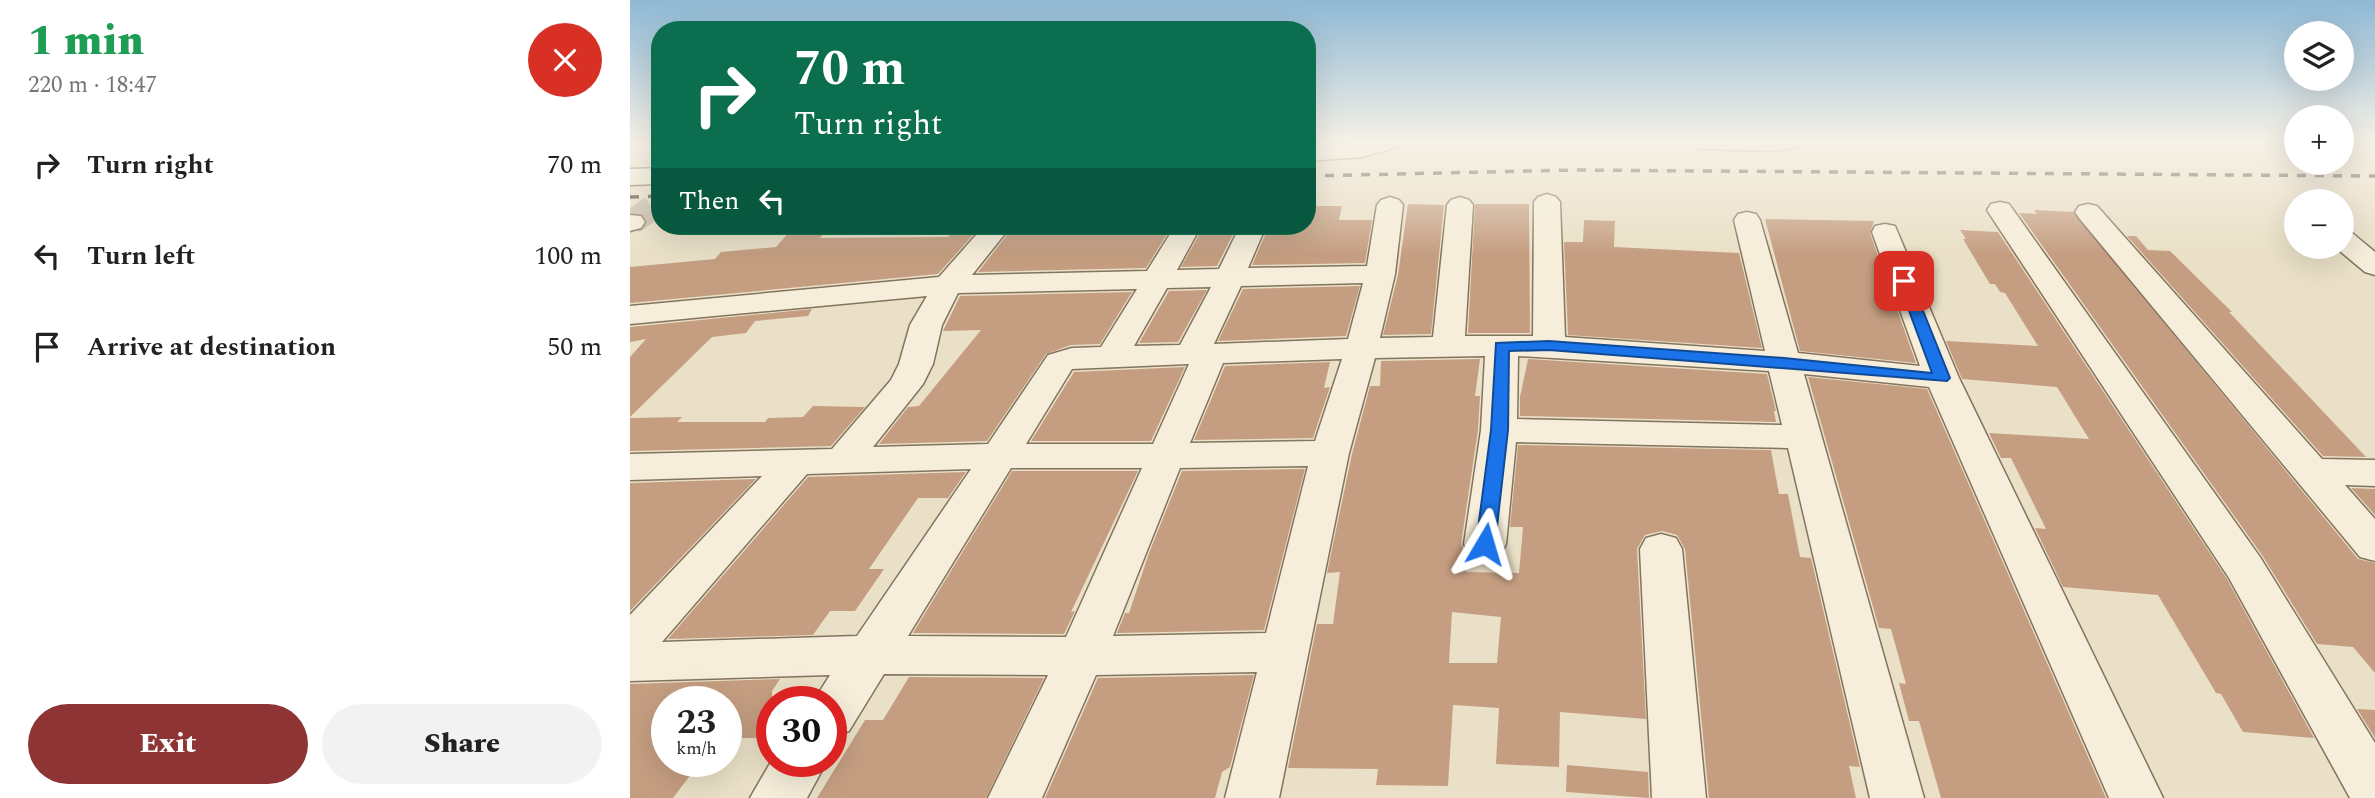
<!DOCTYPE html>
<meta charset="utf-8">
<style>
:root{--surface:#fff;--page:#f2f2f2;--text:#222;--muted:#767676;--accent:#8e3434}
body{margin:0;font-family:Spectral,serif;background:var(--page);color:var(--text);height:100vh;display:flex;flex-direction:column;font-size:26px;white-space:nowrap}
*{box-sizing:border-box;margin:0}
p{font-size:23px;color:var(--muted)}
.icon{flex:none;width:38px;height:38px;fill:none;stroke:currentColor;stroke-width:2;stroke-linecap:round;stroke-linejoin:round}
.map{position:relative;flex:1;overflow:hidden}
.panel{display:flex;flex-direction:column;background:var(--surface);width:630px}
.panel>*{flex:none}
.hud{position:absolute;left:21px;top:21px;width:665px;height:214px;border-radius:28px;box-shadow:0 7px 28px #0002;background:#0b6e4f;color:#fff;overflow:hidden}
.fabs{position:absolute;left:1654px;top:21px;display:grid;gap:14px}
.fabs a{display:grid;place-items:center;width:70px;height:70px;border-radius:50%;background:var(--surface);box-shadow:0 7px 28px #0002;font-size:35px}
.speed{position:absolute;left:21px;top:686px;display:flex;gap:14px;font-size:35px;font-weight:700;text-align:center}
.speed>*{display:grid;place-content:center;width:91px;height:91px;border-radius:50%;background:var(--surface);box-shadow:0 7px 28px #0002;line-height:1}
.speed small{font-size:18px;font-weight:400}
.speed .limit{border:10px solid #d22;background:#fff;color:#111}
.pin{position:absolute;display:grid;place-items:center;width:60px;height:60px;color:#fff;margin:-30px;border-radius:14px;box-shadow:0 4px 10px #0006}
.me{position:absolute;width:77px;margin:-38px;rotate:7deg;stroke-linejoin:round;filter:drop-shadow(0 0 5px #0008)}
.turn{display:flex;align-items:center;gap:24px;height:147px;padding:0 28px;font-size:32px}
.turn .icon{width:91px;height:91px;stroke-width:2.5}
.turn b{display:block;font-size:49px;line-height:60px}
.then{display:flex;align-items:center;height:66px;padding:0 28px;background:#0003;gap:14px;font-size:26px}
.round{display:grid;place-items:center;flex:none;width:74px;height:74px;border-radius:37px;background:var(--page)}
.headline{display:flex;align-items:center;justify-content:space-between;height:119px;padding:0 28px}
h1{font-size:42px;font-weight:800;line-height:52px;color:#1e9e55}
.button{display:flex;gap:14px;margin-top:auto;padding:14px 28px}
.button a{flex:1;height:80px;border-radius:42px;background:var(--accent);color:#fff;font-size:28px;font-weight:800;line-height:80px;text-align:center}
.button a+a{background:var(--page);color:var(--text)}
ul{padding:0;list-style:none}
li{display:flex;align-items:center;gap:21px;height:91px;padding:0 28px}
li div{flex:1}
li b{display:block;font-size:26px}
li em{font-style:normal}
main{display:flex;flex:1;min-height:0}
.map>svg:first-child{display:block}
</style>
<main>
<section class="panel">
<div class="headline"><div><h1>1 min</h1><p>220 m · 18:47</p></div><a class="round" style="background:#d93025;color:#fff"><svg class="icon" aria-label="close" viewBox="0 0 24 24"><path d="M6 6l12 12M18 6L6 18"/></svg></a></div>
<ul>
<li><svg class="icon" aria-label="right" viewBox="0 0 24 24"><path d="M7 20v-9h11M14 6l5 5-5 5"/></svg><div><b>Turn right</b></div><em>70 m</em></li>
<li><svg class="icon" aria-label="left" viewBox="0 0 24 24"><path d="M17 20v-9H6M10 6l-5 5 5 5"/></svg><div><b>Turn left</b></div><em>100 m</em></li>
<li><svg class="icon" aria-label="arrive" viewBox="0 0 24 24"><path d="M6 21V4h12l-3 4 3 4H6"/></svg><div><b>Arrive at destination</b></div><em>50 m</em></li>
</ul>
<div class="button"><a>Exit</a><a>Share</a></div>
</section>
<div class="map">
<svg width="1745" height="798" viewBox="0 0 1745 798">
<rect width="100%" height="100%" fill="#eae0c7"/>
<g fill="#c59e81" fill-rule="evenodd">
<polygon points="778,204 814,205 801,334 753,335 768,275"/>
<polygon points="845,204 899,204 900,333 838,333"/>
<polygon points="677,206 712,206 709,220 742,220 735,263 622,265 639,226 677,226"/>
<polygon points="1404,210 1443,212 1728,559 1745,563 1745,673 1723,647 1687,644 1632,555 1389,213 1407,214"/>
<polygon points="1135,219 1244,221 1240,233 1286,363 1170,351"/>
<polygon points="954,220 985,221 984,247 1109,253 1132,348 938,335 934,242 953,242"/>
<polygon points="199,226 190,238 318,237 328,226 351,226 308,274 0,303 0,267 85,259 91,252 146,247 161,230"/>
<polygon points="384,226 493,230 496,226 542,226 516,268 348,272"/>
<polygon points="574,226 607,226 587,266 551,267"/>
<polygon points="1330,230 1368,232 1597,579 1684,738 1613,732 1591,694 1586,693 1528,595 1433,587 1405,528 1416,529 1381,458 1371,458 1359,433 1459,439 1427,387 1332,379 1316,341 1408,346 1375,293 1370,292 1365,284 1360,284 1333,239 1336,239"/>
<polygon points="1497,236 1506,236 1518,250 1540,251 1602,312 1599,312 1736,457 1693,456"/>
<polygon points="730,286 716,336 588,341 613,289"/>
<polygon points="577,290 548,342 509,343 539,291"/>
<polygon points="502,292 470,344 441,345 416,354 357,441 249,444 278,407 289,406 351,330 313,331 330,296"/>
<polygon points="182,309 178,316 125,321 116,333 82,337 0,417 0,357 16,339 0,342 0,327"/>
<path d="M850,359l-5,37h5l-2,34 -17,114 4,8 1,20 53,1 4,-46h-13l8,-82 253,5 8,44h9l12,63 11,1 49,209 -11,-1 7,32h-147l-24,-249 -8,-14 -15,-4 -17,4 -8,14 9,170 -86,-7 -1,55 -63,-3 3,-56 -46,-3 -5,81 -72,-1 2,-16 -90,-1 29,-144h16l7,-52 -13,1 25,-119 18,-68h10l1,-25zM822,612l49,5 -4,46h-48z"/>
<polygon points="898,359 1137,374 1146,411 1144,411 1146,422 890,416 890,397"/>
<polygon points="700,362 694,388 700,387 683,438 564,440 595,366"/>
<polygon points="555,367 521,441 401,441 444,372"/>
<polygon points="1178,377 1297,389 1476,798 1311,798 1289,721 1279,721 1269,683 1276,684 1261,629 1249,628"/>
<polygon points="183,406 235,407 201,446 0,451 0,418 52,417 47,422 135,422 138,418 173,417"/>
<polygon points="675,469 634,630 487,633 495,613 499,613 519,553 552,471"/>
<polygon points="382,471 508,471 441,612 445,611 434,634 283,633"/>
<polygon points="336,472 318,498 288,498 239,569 254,569 225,611 200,611 183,635 38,639 178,477"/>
<polygon points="126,479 0,611 0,483"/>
<polygon points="1721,488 1745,489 1745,515"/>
<polygon points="624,675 600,767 592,772 585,798 415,798 468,678"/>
<polygon points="279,677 414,678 356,798 187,798 235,720 253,720"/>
<polygon points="150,679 142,691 142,728 135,738 96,738 96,702 37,702 37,761 71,761 43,798 0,798 0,684"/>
<polygon points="1727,709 1745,710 1745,738"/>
<polygon points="937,765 1018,772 1019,798 936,792"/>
</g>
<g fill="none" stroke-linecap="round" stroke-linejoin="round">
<polyline stroke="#c6bca6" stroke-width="25" stroke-dasharray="25 12" stroke-linecap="butt" points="2,222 30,202"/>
<g stroke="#84735e" stroke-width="3">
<g id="street">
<polygon points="735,142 771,142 768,147 732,157 677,161 677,147"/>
<polygon points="1061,142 1170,142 1167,147 1141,151 1072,149 1064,147"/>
<path d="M917,194l9,3 4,5 5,135 200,14 -31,-131 4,-6 9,-2 9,2 4,6 38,133 122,13 -48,-134 3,-6 10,-2 10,2 64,152 204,420h-54l-180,-411 -125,-13 120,424h-54l-82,-350 -272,-6 -10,102 -6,11 -15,4 -15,-4 -6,-11 17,-114 4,-74 -110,2 -26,95 -70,345h-54l32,-126 -161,3 -54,123h-54l60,-123 -164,-1 -35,57 -18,7v-36h-18l17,-27 -200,6v-66l132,-139 -132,4v-26l202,-5 59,-69 8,-16 11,-39 17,-29 -297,28v-18l309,-29 45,-51h27l-39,49 175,-4 28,-45h26l-24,44 42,-1 21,-43h26l-18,42 119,-2 10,-61 4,-5 9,-3 9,3 4,5 -8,69 -15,64 53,-1 14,-132 4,-5 9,-3 9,3 4,5 -8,131h68l1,-134 4,-5zM733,283l-15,56 -134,5 27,-58zM581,287l-31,58 -46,1 33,-58zM507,289l-36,58 -29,1 -24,7 -60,89 -115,3 50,-63 10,-20 9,-39 16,-32zM888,356l251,15 13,54 -265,-6zM712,359l-27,82 -125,2 33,-80zM559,364l-36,80h-127l46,-75zM678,466l-42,167 -153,3 67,-168zM381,468h131l-76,169 -158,-1zM341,469l-114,167 -195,6 145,-168z"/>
<polygon points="1370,202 1379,204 1630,557 1745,743 1745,798 1720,798 1599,578 1357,210 1361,204"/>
<polygon points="1458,204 1467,206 1692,459 1745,460 1745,486 1715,485 1745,519 1745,561 1730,557 1449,218 1445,212 1449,206"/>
<polygon points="0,215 11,216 15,222 11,228 0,231"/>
<polygon points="1712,231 1722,233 1745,252 1745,275 1735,272 1705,247 1712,247"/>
<polygon points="1031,534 1046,538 1052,549 1076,798 1022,798 1010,549 1016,538"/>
<polygon points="142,760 142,761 197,761 177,798 120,798"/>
</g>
</g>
<g stroke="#665441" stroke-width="3">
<polygon id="secondary" points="30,168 30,184 0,185 0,169"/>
</g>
<use href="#street" fill="#f6eeda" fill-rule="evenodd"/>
<use href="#secondary" fill="#f6eeda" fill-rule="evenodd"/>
<g stroke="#362b20" stroke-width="3.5" stroke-dasharray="9 9" stroke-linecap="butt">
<polyline points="677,176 944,170 1745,176"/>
<polyline points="0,197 30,196"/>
</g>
</g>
<linearGradient id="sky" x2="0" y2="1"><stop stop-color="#8eb8d5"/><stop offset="0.56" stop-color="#f6f1e6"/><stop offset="1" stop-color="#f6f1e6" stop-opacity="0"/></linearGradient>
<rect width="1745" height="254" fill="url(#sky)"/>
<polygon fill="#1a73e8" stroke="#114b97" stroke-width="2" points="1274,277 1281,281 1320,378 1317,381 919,350 879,351 878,430 865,544 862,549 848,549 846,544 861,430 866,343 919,341 1154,358 1302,373 1268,281"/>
</svg>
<div class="fabs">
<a><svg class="icon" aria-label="layers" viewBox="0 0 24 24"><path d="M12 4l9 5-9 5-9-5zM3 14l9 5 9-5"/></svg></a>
<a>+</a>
<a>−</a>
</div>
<div class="speed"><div>23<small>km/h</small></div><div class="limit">30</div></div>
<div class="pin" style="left:1274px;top:281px;background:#d93025"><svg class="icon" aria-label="arrive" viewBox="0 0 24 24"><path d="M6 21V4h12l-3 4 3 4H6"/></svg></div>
<svg class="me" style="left:855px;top:544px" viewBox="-20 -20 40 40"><path d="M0-17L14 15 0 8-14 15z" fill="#1a73e8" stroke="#fff" stroke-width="4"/></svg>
<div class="hud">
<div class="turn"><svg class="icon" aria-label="right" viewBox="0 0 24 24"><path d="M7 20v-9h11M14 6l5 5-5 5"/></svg><div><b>70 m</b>Turn right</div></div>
<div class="then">Then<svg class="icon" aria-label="left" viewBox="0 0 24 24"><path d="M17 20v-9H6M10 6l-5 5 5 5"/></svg></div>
</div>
</div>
</main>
